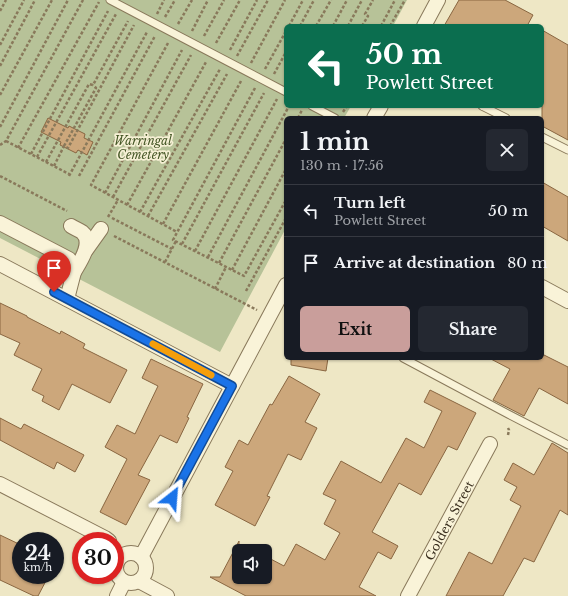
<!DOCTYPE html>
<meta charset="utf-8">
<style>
:root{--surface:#171b24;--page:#242831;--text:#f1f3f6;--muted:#9ea1a6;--line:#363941;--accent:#c99e9b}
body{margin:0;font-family:"Libre Baskerville",serif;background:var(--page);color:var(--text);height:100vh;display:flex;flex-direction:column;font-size:15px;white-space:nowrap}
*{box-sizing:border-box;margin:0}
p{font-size:13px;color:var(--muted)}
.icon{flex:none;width:22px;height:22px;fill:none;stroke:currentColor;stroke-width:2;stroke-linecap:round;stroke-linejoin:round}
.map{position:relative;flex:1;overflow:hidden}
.panel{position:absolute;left:284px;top:116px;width:260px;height:244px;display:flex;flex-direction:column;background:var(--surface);border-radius:6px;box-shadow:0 1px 3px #0004}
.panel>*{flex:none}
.hud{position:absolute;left:284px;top:24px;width:260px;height:84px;border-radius:6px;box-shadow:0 1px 3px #0004;background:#0b6e4f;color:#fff;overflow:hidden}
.tools{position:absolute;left:232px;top:544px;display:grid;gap:8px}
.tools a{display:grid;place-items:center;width:40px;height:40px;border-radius:6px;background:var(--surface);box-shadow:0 1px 3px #0004;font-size:20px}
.speed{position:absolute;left:12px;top:532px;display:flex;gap:8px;font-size:20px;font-weight:700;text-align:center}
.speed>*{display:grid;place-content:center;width:52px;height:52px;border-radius:50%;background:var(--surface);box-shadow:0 1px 3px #0004;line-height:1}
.speed small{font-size:10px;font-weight:400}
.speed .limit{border:6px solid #d22;background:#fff;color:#111}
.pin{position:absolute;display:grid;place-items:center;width:34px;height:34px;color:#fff;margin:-41px -17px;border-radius:50% 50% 50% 0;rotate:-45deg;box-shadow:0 0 4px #0007}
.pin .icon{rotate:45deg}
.me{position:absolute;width:44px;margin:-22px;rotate:28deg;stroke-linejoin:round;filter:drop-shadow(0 0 3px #0008)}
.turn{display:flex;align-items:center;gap:14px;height:84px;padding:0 16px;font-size:18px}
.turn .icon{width:52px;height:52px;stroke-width:2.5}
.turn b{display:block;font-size:28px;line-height:34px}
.round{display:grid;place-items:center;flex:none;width:42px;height:42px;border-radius:6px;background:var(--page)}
.headline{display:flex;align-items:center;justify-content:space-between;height:68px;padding:0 16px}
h1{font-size:24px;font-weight:800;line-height:30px}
.primary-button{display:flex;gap:8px;margin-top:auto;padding:8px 16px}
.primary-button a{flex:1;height:46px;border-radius:6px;background:var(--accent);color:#111;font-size:16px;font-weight:800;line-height:46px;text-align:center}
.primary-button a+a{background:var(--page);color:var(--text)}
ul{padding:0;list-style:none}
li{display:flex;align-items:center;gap:12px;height:52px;padding:0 16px;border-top:1px solid var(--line)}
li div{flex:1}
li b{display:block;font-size:15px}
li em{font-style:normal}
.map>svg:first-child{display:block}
</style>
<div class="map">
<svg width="568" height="596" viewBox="0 0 568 596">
<rect width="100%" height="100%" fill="#eee7c5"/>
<polygon fill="#b7c298" points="0,0 407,0 393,26 286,26 286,106 351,106 344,118 286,118 286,228 220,352 0,238"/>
<g fill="#cca77b" stroke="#896641">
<polygon points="459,0 505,0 533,15 527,26 444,26"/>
<polygon points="542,30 568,45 568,140 542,126"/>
<polygon points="48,118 68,128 69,126 85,134 84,138 93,142 87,155 78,150 76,153 60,145 61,142 41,132"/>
<polygon points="542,182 568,197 568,241 542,226"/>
<polygon points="0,303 27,316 27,317 60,334 61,331 85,344 83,348 127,370 110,403 72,384 59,410 42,401 44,396 32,390 42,369 14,355 20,343 0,334"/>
<polygon points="542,354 568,367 568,404 539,388 524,416 493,400 510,369 489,358 542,358"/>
<polygon points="291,358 328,358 326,371 291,365"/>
<polygon points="151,359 203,384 187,417 189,418 177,443 160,435 138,475 150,480 126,525 100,512 127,459 105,447 117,425 135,434 158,386 142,378"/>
<polygon points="289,376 320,394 305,422 317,428 301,460 288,454 267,496 270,497 255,526 215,505 233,471 225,467 239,440 248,445 270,404 272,405"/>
<polygon points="430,390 476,413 457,450 448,446 421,495 399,483 372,532 398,546 391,559 378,552 359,587 376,596 246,596 210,577 220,577 239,541 239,577 265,577 265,556 284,566 296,544 325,560 340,533 324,524 336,500 323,494 341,461 381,483 406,438 424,448 442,411 424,402"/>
<polygon points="0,418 21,429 24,424 84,455 75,472 57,462 54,469 0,440"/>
<polygon points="552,443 568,453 568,515 560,510 534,562 524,558 503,596 446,596 469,552 492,564 521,506 510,500 517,487 504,480 513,463 534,475"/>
<polygon points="0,535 21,545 21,575 49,575 38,596 34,596 0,580"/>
</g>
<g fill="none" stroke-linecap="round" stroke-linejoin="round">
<g stroke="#89795b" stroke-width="9">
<g id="lane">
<polyline points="110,0 286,92"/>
<polyline points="312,106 335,118"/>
<polyline points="482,106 506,118"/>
<polyline points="542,137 568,150"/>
<polyline points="403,358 508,414 568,445"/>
</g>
</g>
<g stroke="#89795b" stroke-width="16">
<g id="street">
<polyline points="424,26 438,0"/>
<polyline points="374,118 381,106"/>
<polyline points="0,223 69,259 73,264 74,272 67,299"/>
<path d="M71,226c3,2 8,4 11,6 12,10 -2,30 -8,40"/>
<polyline points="86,250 101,229"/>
<polyline points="0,264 232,386"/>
<polyline points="542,287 568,301"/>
<polyline points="0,484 105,538 109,541"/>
<circle cx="131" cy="568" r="15"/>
<polyline points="141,557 286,285"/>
<polyline points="139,581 167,596"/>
<polyline points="117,596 124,582"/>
<path id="s1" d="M408,596l82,-152"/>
</g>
</g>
<g stroke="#89795b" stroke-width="2.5" stroke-dasharray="3 2" stroke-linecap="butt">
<polyline points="0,11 6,0"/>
<polyline points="157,14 164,0"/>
<polyline points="165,17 175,0"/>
<polyline points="178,24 192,0"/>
<polyline points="289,26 303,0"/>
<polyline points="300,26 314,0"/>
<polyline points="316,26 331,0"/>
<polyline points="333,26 347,0"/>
<polyline points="348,26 362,0"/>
<polyline points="362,26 368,16 365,14 373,0"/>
<polyline points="381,26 395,0"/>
<polyline points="390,26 405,0"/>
<polyline points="192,31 208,0"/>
<polyline points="204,36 224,0"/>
<polyline points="168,43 91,185 177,232"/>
<polyline points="216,43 240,0"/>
<polyline points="0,45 24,0"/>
<polyline points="230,50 257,0"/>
<polyline points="237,56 268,0"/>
<polyline points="251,63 285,0"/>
<polyline points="0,66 35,0"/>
<polyline points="265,69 286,31"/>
<polyline points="274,74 286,52"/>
<polyline points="255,88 173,240 244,276 286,200"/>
<polyline points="0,95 52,0"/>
<polyline points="343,112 347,106"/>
<polyline points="298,118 302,110"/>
<polyline points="0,127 68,0"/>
<polyline points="6,141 69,174"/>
<polyline points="0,145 6,141 83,0"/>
<polyline points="64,146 96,88 93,85"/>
<polyline points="18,148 99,2"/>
<polyline points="31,154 108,11"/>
<polyline points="37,157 116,14"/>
<polyline points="46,162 89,84 93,85 128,21"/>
<polyline points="54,166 64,146 68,148 134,25"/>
<polyline points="0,176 67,211"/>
<polyline points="69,176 147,32"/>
<polyline points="79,176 155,36"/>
<polyline points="105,193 182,50"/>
<polyline points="113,197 191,55"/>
<polyline points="127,205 206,62"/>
<polyline points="140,212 220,69"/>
<polyline points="148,216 227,74"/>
<polyline points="108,217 118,200"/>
<polyline points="112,218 172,249"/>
<polyline points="163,224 241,81"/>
<polyline points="114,236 257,310"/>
<polyline points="182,244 264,93"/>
<polyline points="195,251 277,99"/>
<polyline points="208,257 289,106"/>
<polyline points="165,262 176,241"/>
<polyline points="219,263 286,139"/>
<polyline points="232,270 286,169"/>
<polyline points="215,289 226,267"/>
<polyline points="246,291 286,218"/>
<polyline points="508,435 509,430 508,428"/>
</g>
<use href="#lane" stroke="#f9f3d8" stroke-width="7"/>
<use href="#street" stroke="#f9f3d8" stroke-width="14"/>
</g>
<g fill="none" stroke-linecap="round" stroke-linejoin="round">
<g stroke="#114b97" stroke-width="10">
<polyline id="route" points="54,292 232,386 172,498"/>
</g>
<use href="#route" stroke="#1a73e8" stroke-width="7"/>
<polyline stroke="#f59e0b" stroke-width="7" points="153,344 211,375"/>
</g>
<g text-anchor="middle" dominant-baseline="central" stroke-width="3.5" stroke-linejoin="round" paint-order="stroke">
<g font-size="12" font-style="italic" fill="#445625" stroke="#f6f0d5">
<text x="143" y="140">Warringal<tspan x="143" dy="14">Cemetery</tspan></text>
</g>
<g font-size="12" fill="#3a2f1f" stroke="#f6f0d5">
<text stroke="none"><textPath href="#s1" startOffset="86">Golders Street</textPath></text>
</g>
</g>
</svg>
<div class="tools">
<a><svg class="icon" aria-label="sound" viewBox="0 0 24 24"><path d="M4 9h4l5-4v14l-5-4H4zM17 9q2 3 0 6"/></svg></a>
</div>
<div class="speed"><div>24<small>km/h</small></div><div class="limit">30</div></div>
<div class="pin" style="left:54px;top:292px;background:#d93025"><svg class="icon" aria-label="arrive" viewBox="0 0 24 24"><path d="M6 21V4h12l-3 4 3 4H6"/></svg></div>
<svg class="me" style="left:172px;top:498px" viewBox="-20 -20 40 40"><path d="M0-17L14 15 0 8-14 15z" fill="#1a73e8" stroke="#fff" stroke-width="4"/></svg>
<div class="hud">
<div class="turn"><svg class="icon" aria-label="left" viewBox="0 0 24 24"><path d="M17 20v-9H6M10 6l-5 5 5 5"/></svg><div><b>50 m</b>Powlett Street</div></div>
</div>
<section class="panel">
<div class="headline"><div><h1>1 min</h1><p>130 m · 17:56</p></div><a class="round"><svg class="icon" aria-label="close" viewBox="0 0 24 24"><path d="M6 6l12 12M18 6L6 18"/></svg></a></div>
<ul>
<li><svg class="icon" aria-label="left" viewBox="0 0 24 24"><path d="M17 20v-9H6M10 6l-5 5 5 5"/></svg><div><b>Turn left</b><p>Powlett Street</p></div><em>50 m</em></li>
<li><svg class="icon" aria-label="arrive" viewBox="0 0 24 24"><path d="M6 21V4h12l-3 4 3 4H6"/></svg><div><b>Arrive at destination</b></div><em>80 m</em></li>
</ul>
<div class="primary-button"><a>Exit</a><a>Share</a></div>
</section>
</div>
